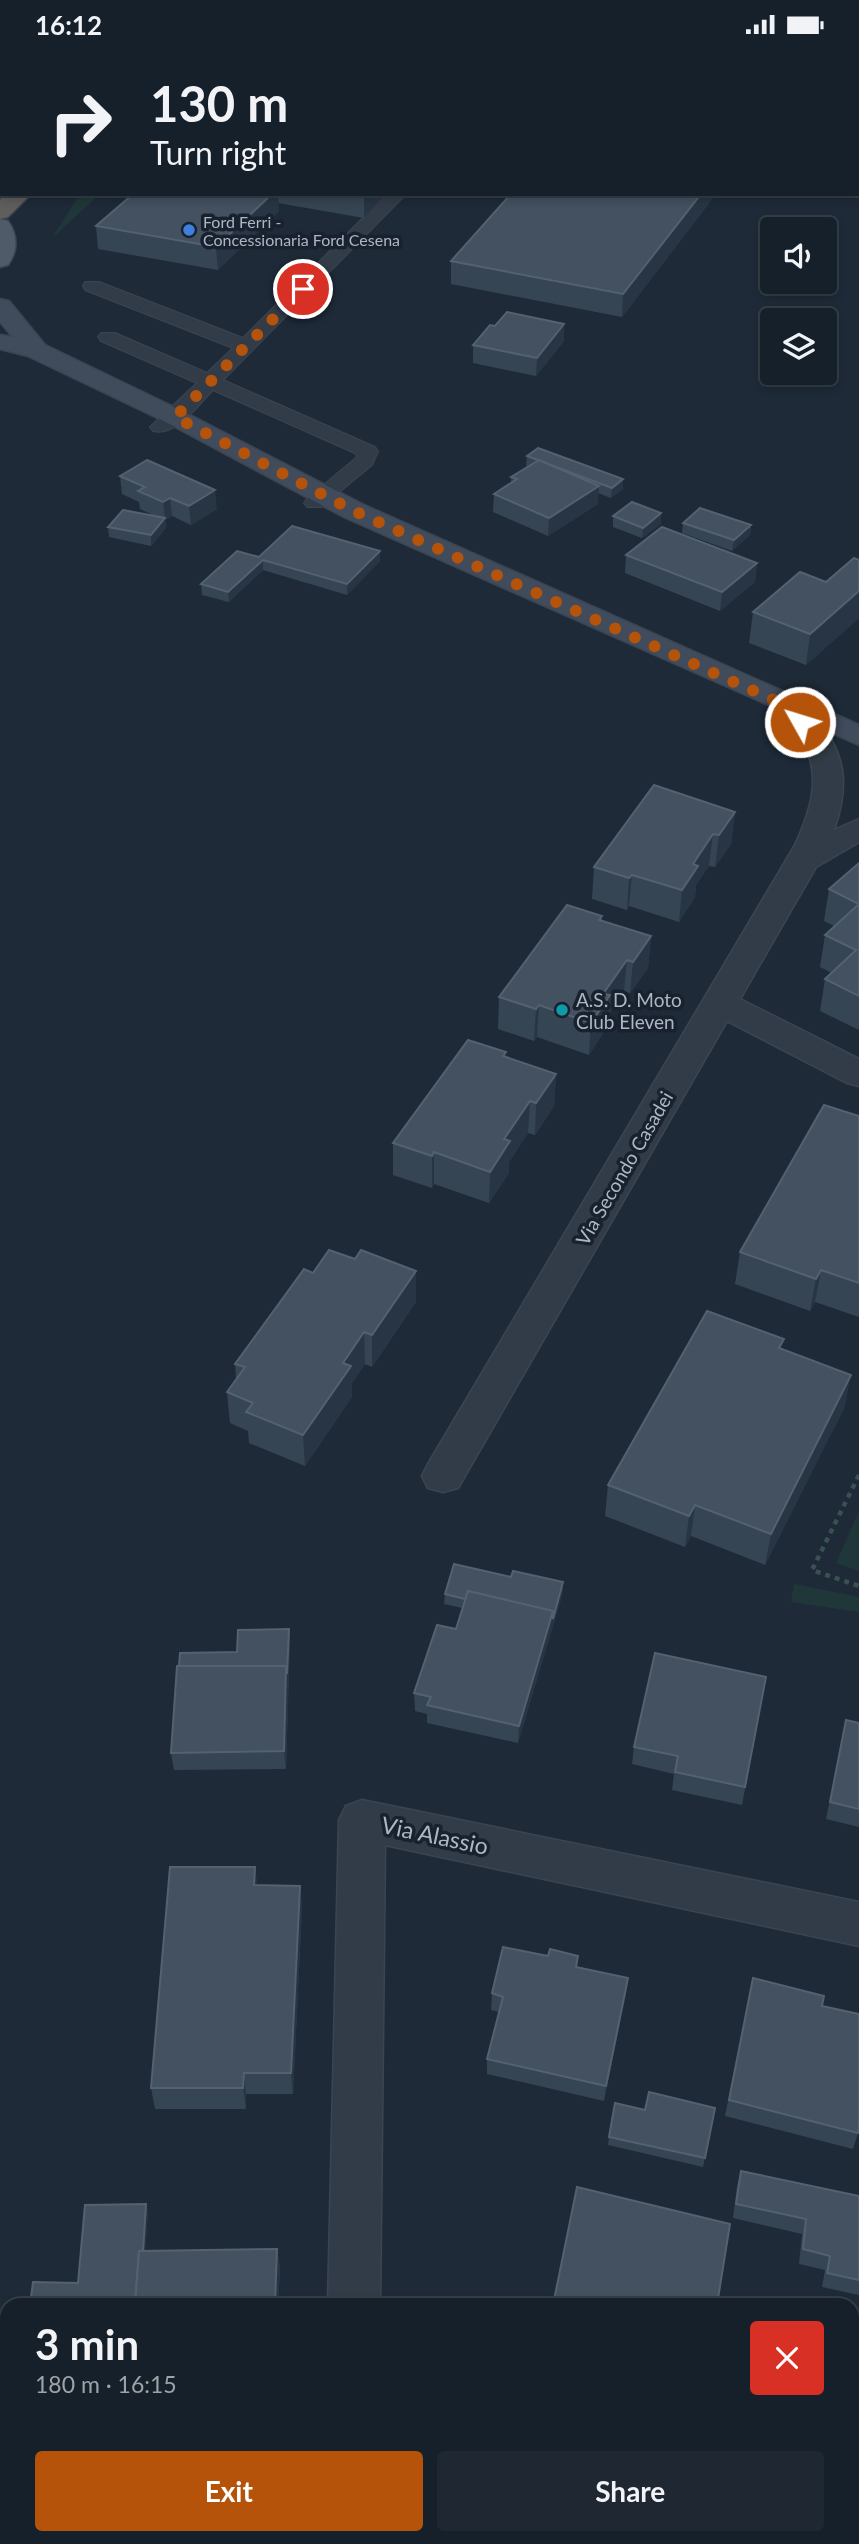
<!DOCTYPE html>
<meta charset="utf-8">
<style>
:root{--surface:#16202a;--page:#1f2832;--text:#f1f3f6;--muted:#9ea3a8;--line:#353e47;--accent:#b45309}
body{margin:0;font-family:Lato,sans-serif;background:var(--page);color:var(--text);height:100vh;display:flex;flex-direction:column;font-size:26px;white-space:nowrap}
*{box-sizing:border-box;margin:0}
p{font-size:23px;color:var(--muted)}
.icon{flex:none;width:38px;height:38px;fill:none;stroke:currentColor;stroke-width:2;stroke-linecap:round;stroke-linejoin:round}
.map{position:relative;flex:1;overflow:hidden}
.side{position:absolute;left:0px;top:2249px;width:859px;height:247px;display:flex;flex-direction:column;background:var(--surface);border-radius:21px 21px 0 0;box-shadow:0 4px 10px #0003,0 0 0 2px var(--line)}
.side>*{flex:none}
.banner{position:absolute;left:0px;top:0px;width:859px;height:147px;box-shadow:0 4px 10px #0003,0 0 0 2px var(--line);background:#16202a;color:var(--text);overflow:hidden}
.controls{position:absolute;left:760px;top:168px;display:grid;gap:14px}
.controls a{display:grid;place-items:center;width:77px;height:77px;border-radius:7px;background:var(--surface);box-shadow:0 4px 10px #0003,0 0 0 2px var(--line);font-size:35px}
.pin{position:absolute;display:grid;place-items:center;width:60px;height:60px;color:#fff;margin:-30px;border:4px solid #fff;border-radius:50%;box-shadow:0 2px 7px #0007}
.me{position:absolute;width:77px;margin:-38px;rotate:309deg;stroke-linejoin:round;filter:drop-shadow(0 0 5px #0008)}
.turn{display:flex;align-items:center;gap:24px;height:147px;padding:0 35px;font-size:32px}
.turn .icon{width:91px;height:91px;stroke-width:2.5}
.turn b{display:block;font-size:49px;line-height:60px}
.round{display:grid;place-items:center;flex:none;width:74px;height:74px;border-radius:7px;background:var(--page)}
.head{display:flex;align-items:center;justify-content:space-between;height:119px;padding:0 35px}
h1{font-size:42px;font-weight:700;line-height:52px}
.primary-button{display:flex;gap:14px;margin-top:auto;padding:14px 35px}
.primary-button a{flex:1;height:80px;border-radius:7px;background:var(--accent);color:#fff;font-size:28px;font-weight:700;line-height:80px;text-align:center}
.primary-button a+a{background:var(--page);color:var(--text)}
.status{display:flex;justify-content:space-between;align-items:center;height:49px;padding:0 35px;background:var(--surface);direction:ltr}
.status svg{height:19px;fill:currentColor}
.map>svg:first-child{display:block}
</style>
<div class="status"><b>16:12</b><svg viewBox="0 0 49 12"><path d="M0 12V9h3v3zM5 12V6h3v6zM10 12V3h3v9zM15 12V0h3v12zM26 1h20v11H26zM47 4h2v5h-2z"/></svg></div>
<div class="map">
<svg width="859" height="2495" viewBox="0 0 859 2495">
<rect width="100%" height="100%" fill="#1e2a38"/>
<g fill="#203739">
<polygon points="80,145 100,145 52,189"/>
<polygon points="859,1462 859,1522 836,1514"/>
<polygon points="794,1535 859,1548 859,1563 791,1553"/>
</g>
<g fill="none" stroke-linecap="round" stroke-linejoin="round">
<g stroke="#3b4552" stroke-width="2">
<g id="service">
<polygon points="279,0 295,0 296,2 280,2"/>
<path d="M387,145h19l-183,186 152,67 3,4 -6,14 -51,42h-14l-3,-4 3,-4 49,-41 1,-4 -144,-64c-15,15 -37,47 -60,41l-3,-4 47,-44 -96,-42 -3,-4 3,-4h14l92,40 26,-25 -148,-58 -2,-4 2,-4h14l144,56z"/>
</g>
</g>
<g stroke="#3b4552" stroke-width="3">
<g id="minor">
<path d="M785,647c13,3 21,12 30,22 32,35 34,69 19,112l25,-11v23l-43,25 -76,132 119,60v27l-12,-3 -120,-62 -269,467 -15,4 -15,-4 -6,-12 6,-12 367,-619c16,-34 29,-74 4,-108 -9,-11 -21,-20 -29,-32l4,-6z"/>
<polygon points="362,1751 859,1853 859,1897 385,1796 380,2256 328,2256 339,1771 346,1757"/>
<rect x="321" y="2488" width="56" height="7"/>
<polygon points="725,2488 801,2488 804,2495 728,2495"/>
</g>
</g>
<g stroke="#3b4552" stroke-width="3">
<polygon id="secondary" points="0,250 9,252 45,296 184,363 364,456 859,676 859,696 344,468 166,373 28,307 0,300 0,286 13,288 0,273"/>
</g>
<g stroke="#3b4552" stroke-width="3">
<path id="primary" d="M0,170l8,2c10,14 10,30 0,44l-8,2z"/>
</g>
<g stroke="#3a4450" stroke-width="3">
<g id="trunk">
<polygon points="174,0 195,0 173,2"/>
<polygon points="6,145 31,145 8,168 0,170 0,151"/>
</g>
</g>
<polyline stroke="#395151" stroke-width="4.5" stroke-dasharray="5 5" stroke-linecap="butt" points="859,1426 812,1521 859,1537"/>
<use href="#service" fill="#323c48" fill-rule="evenodd"/>
<use href="#minor" fill="#323c48" fill-rule="evenodd"/>
<use href="#secondary" fill="#404b5c" fill-rule="evenodd"/>
<use href="#primary" fill="#505b69" fill-rule="evenodd"/>
<use href="#trunk" fill="#605e5c" fill-rule="evenodd"/>
</g>
<g fill="#364554">
<polygon points="133,145 386,145 364,169 278,154 279,162 218,221 98,200 96,177"/>
<polygon points="511,145 716,145 622,268 451,235 451,212"/>
<polygon points="564,292 536,327 473,314 473,296"/>
<polygon points="527,407 623,430 623,440 611,449 598,444 598,455 548,487 493,463 494,445 511,434 511,428 528,418 526,417"/>
<polygon points="120,427 217,460 191,476 172,467 165,471 166,479 151,497 109,488 108,478 157,468 140,460 139,453 122,445"/>
<polygon points="661,464 661,475 642,489 613,478 613,467"/>
<polygon points="683,474 751,476 750,486 732,502 682,484"/>
<polygon points="380,502 380,512 347,546 263,521 229,553 202,546 201,535 259,508"/>
<polygon points="626,506 757,514 755,533 720,562 625,524"/>
<polygon points="859,511 859,569 806,616 749,594 753,563 826,533"/>
<polygon points="735,763 731,795 715,818 709,817 696,836 695,848 679,873 629,857 627,861 592,850 594,818"/>
<polygon points="859,814 859,981 820,962 825,930 832,924 820,918 825,886 834,877 824,872 829,840"/>
<polygon points="602,867 602,871 651,887 648,919 630,944 624,943 608,966 607,978 589,1006 537,988 534,992 498,980 499,948"/>
<polygon points="506,1003 505,1008 556,1025 554,1057 535,1086 528,1084 509,1113 509,1124 489,1154 434,1135 432,1139 393,1126 393,1094"/>
<polygon points="859,1067 859,1268 815,1253 810,1262 735,1235 740,1203"/>
<polygon points="355,1210 416,1222 416,1253 372,1318 365,1315 352,1334 352,1348 305,1417 249,1394 248,1382 230,1374 227,1343 236,1330 235,1315 313,1224"/>
<polygon points="782,1301 845,1357 765,1516 691,1487 685,1498 605,1467 608,1436"/>
<polygon points="511,1528 563,1533 563,1543 518,1694 427,1674 427,1665 415,1662 414,1644 456,1580 462,1559 444,1555 445,1545"/>
<polygon points="289,1580 290,1590 286,1720 174,1721 171,1704 237,1603"/>
<polygon points="766,1628 742,1756 672,1741 674,1725 632,1715 634,1698"/>
<polygon points="846,1671 859,1674 859,1778 826,1770"/>
<polygon points="257,1836 300,1837 302,1859 293,2045 246,2045 246,2060 155,2060 151,2039"/>
<polygon points="548,1907 578,1907 577,1918 626,1945 604,2052 487,2025 487,2010 499,1963 491,1961 492,1944"/>
<polygon points="753,1929 822,1957 858,2084 853,2100 725,2067"/>
<polygon points="715,2059 703,2118 608,2096 609,2088 645,2061"/>
<polygon points="741,2122 859,2147 859,2246 822,2238 825,2221 799,2215 802,2185 733,2169 737,2137"/>
<polygon points="146,2155 148,2163 145,2202 277,2200 280,2219 278,2256 30,2256 78,2234"/>
<rect x="119" y="2488" width="149" height="7"/>
</g>
<g fill="#273544">
<polygon points="272,145 278,145 279,162 218,221 216,198"/>
<polygon points="365,145 386,145 364,169 364,146"/>
<polygon points="701,145 716,145 622,268 623,245"/>
<polygon points="564,275 564,292 536,327 537,309"/>
<polygon points="623,430 623,440 611,449 612,439"/>
<polygon points="599,437 598,455 548,487 549,469"/>
<polygon points="215,441 217,460 191,476 189,457"/>
<polygon points="170,449 172,467 165,471 166,479 151,497 151,486 165,469 163,453"/>
<polygon points="661,464 661,475 642,489 643,479"/>
<polygon points="751,476 750,486 732,502 734,491"/>
<polygon points="380,502 380,512 347,546 347,535"/>
<polygon points="263,511 263,521 229,553 228,543"/>
<polygon points="757,514 755,533 720,562 722,543"/>
<polygon points="859,542 859,569 806,616 810,585"/>
<polygon points="735,763 731,795 715,818 719,786"/>
<polygon points="713,785 709,817 696,836 695,848 679,873 682,841 693,815"/>
<polygon points="632,826 629,857 627,861 629,829"/>
<polygon points="651,887 648,919 630,944 633,913"/>
<polygon points="627,911 624,943 608,966 607,978 589,1006 591,974 603,945"/>
<polygon points="539,956 537,988 534,992 536,960"/>
<polygon points="556,1025 554,1057 535,1086 536,1054"/>
<polygon points="530,1052 528,1084 509,1113 509,1124 489,1154 490,1123 504,1090"/>
<polygon points="434,1103 434,1135 432,1139 432,1107"/>
<polygon points="821,1221 815,1253 810,1262 816,1230"/>
<polygon points="416,1222 416,1253 372,1318 372,1286"/>
<polygon points="364,1283 365,1315 352,1334 352,1348 305,1417 303,1386 343,1314"/>
<polygon points="851,1326 845,1357 765,1516 771,1485"/>
<polygon points="695,1456 691,1487 685,1498 689,1467"/>
<polygon points="563,1533 563,1543 518,1694 519,1677 553,1562"/>
<polygon points="289,1580 290,1590 286,1720 284,1702 286,1617"/>
<polygon points="255,1818 258,1840 254,1836"/>
<polygon points="300,1837 302,1859 293,2045 291,2024"/>
<polygon points="628,1929 626,1945 604,2052 606,2037"/>
<polygon points="244,2024 246,2045 246,2060 243,2039"/>
<polygon points="146,2155 148,2163 141,2256 139,2254"/>
<polygon points="277,2200 280,2219 278,2256 275,2256"/>
<rect x="265" y="2488" width="3" height="7"/>
</g>
<g fill="#435161" stroke="#536170" stroke-width="2">
<polygon points="133,145 272,145 216,198 96,177"/>
<polygon points="511,145 701,145 623,245 451,212"/>
<polygon points="507,263 564,275 537,309 473,296 490,276 495,277"/>
<polygon points="538,399 623,430 612,439 527,407"/>
<polygon points="147,411 215,441 189,457 170,449 163,453 138,442 145,438 120,427"/>
<polygon points="539,411 599,437 549,469 494,445 517,430 511,428"/>
<polygon points="632,453 661,464 643,479 613,467"/>
<polygon points="700,459 751,476 734,491 683,474"/>
<polygon points="123,461 165,469 151,486 108,478"/>
<polygon points="292,477 380,502 347,535 263,511 228,543 201,535 237,502 259,508"/>
<polygon points="662,478 757,514 722,543 626,506"/>
<polygon points="854,509 859,511 859,542 810,585 753,563 800,523 826,533"/>
<polygon points="654,736 735,763 719,786 713,785 693,815 698,817 682,841 632,826 629,829 594,818"/>
<polygon points="859,814 859,947 825,930 856,901 825,886 859,855 829,840"/>
<polygon points="567,856 602,867 599,871 651,887 633,913 627,911 603,945 610,946 591,974 539,956 536,960 499,948"/>
<polygon points="468,991 506,1003 503,1007 556,1025 536,1054 530,1052 504,1090 510,1092 490,1123 434,1103 432,1107 393,1094"/>
<polygon points="824,1056 859,1067 859,1234 821,1221 816,1230 740,1203"/>
<polygon points="329,1201 355,1210 361,1201 416,1222 372,1286 364,1283 343,1314 351,1317 303,1386 246,1363 253,1354 227,1343 245,1318 235,1315 304,1220 313,1224"/>
<polygon points="707,1262 784,1290 779,1299 851,1326 771,1485 695,1456 689,1467 608,1436"/>
<polygon points="454,1515 511,1528 513,1522 563,1533 553,1570 553,1562 468,1542 465,1550 445,1545"/>
<polygon points="468,1542 553,1562 519,1677 427,1656 431,1648 414,1644 437,1576 456,1580"/>
<polygon points="289,1580 287,1625 286,1617 179,1617 180,1604 237,1603 238,1581"/>
<polygon points="655,1604 766,1628 745,1738 675,1723 678,1707 634,1698"/>
<polygon points="177,1617 286,1617 284,1702 171,1704"/>
<polygon points="846,1671 859,1674 859,1760 830,1753"/>
<polygon points="170,1818 255,1818 254,1836 300,1837 291,2024 244,2024 243,2039 151,2039"/>
<polygon points="503,1898 548,1907 550,1900 578,1907 576,1918 628,1929 606,2037 487,2010 503,1948 492,1944"/>
<polygon points="753,1929 824,1947 822,1957 859,1965 859,2077 858,2084 729,2051"/>
<polygon points="649,2043 715,2059 705,2109 609,2088 615,2054 645,2061"/>
<polygon points="741,2122 859,2147 859,2231 827,2224 830,2207 803,2200 806,2170 736,2155"/>
<polygon points="577,2138 730,2175 717,2256 553,2256"/>
<polygon points="146,2155 143,2202 139,2202 135,2254 98,2255 98,2256 30,2256 33,2233 78,2234 85,2156"/>
<polygon points="277,2200 275,2256 135,2256 139,2202"/>
<polygon points="119,2488 265,2488 265,2492 118,2494"/>
</g>
<g fill="none" stroke-linecap="round" stroke-linejoin="round">
<polyline stroke="#b45309" stroke-width="12" stroke-dasharray="0 21.6" points="303,240 175,368 354,462 785,656 800,673"/>
</g>
<circle fill="#3f7fe0" stroke="#18212d" stroke-width="2.5" cx="189" cy="181" r="7"/>
<circle fill="#0f9aa8" stroke="#18212d" stroke-width="2.5" cx="562" cy="961" r="7"/>
<g text-anchor="middle" dominant-baseline="central" stroke-width="7" stroke-linejoin="round" paint-order="stroke">
<g font-size="16" fill="#acb7c5" stroke="#18212d" text-anchor="start">
<text x="203" y="172">Ford Ferri -<tspan x="203" dy="18">Concessionaria Ford Cesena</tspan></text>
</g>
<g font-size="19" fill="#acb7c5" stroke="#18212d" text-anchor="start">
<text x="576" y="950">A.S. D. Moto<tspan x="576" dy="22">Club Eleven</tspan></text>
</g>
<g font-size="19" fill="#acb7c5" stroke="#18212d">
<text transform="translate(624 1119) rotate(-60)">Via Secondo Casadei</text>
</g>
<g font-size="23" fill="#acb7c5" stroke="#18212d">
<text transform="translate(435 1786) rotate(12)">Via Alassio</text>
</g>
</g>
</svg>
<div class="controls">
<a><svg class="icon" aria-label="sound" viewBox="0 0 24 24"><path d="M4 9h4l5-4v14l-5-4H4zM17 9q2 3 0 6"/></svg></a>
<a><svg class="icon" aria-label="layers" viewBox="0 0 24 24"><path d="M12 4l9 5-9 5-9-5zM3 14l9 5 9-5"/></svg></a>
</div>
<div class="pin" style="left:303px;top:240px;background:#d93025"><svg class="icon" aria-label="arrive" viewBox="0 0 24 24"><path d="M6 21V4h12l-3 4 3 4H6"/></svg></div>
<svg class="me" style="left:800px;top:673px" viewBox="-20 -20 40 40"><circle r="17" fill="#b45309" stroke="#fff" stroke-width="3"/><path d="M0-11L8 9 0 5-8 9z" fill="#fff"/></svg>
<div class="banner">
<div class="turn"><svg class="icon" aria-label="right" viewBox="0 0 24 24"><path d="M7 20v-9h11M14 6l5 5-5 5"/></svg><div><b>130 m</b>Turn right</div></div>
</div>
<section class="side">
<div class="head"><div><h1>3 min</h1><p>180 m · 16:15</p></div><a class="round" style="background:#d93025;color:#fff"><svg class="icon" aria-label="close" viewBox="0 0 24 24"><path d="M6 6l12 12M18 6L6 18"/></svg></a></div>
<div class="primary-button"><a>Exit</a><a>Share</a></div>
</section>
</div>
